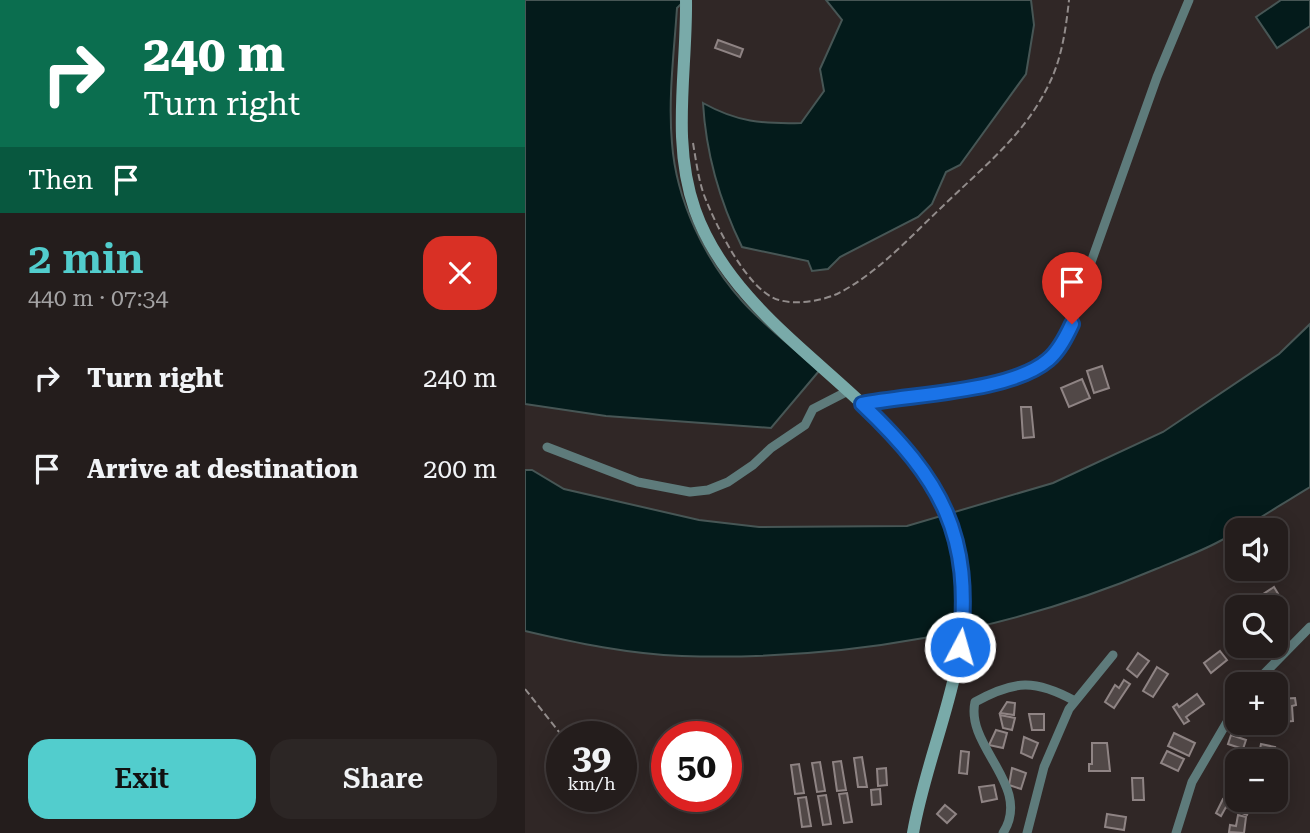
<!DOCTYPE html>
<meta charset="utf-8">
<style>
:root{--surface:#241d1c;--page:#2c2625;--text:#f1f3f6;--muted:#a3a2a3;--line:#413b3b;--accent:#52cdcd}
body{margin:0;font-family:"Roboto Serif",serif;background:var(--page);color:var(--text);height:100vh;display:flex;flex-direction:column;font-size:26px;white-space:nowrap}
*{box-sizing:border-box;margin:0}
p{font-size:23px;color:var(--muted)}
.icon{flex:none;width:38px;height:38px;fill:none;stroke:currentColor;stroke-width:2;stroke-linecap:round;stroke-linejoin:round}
.map{position:relative;flex:1;overflow:hidden}
.panel{display:flex;flex-direction:column;background:var(--surface);width:525px}
.panel>*{flex:none}
.banner{background:#0b6e4f;color:#fff;overflow:hidden}
.controls{position:absolute;left:700px;top:518px;display:grid;gap:14px}
.controls a{display:grid;place-items:center;width:63px;height:63px;border-radius:14px;background:var(--surface);box-shadow:0 4px 18px #0003,0 0 0 2px var(--line);font-size:35px}
.speed{position:absolute;left:21px;top:721px;display:flex;gap:14px;font-size:35px;font-weight:700;text-align:center}
.speed>*{display:grid;place-content:center;width:91px;height:91px;border-radius:50%;background:var(--surface);box-shadow:0 4px 18px #0003,0 0 0 2px var(--line);line-height:1}
.speed small{font-size:18px;font-weight:400}
.speed .limit{border:10px solid #d22;background:#fff;color:#111}
.pin{position:absolute;display:grid;place-items:center;width:60px;height:60px;color:#fff;margin:-72px -30px;border-radius:50% 50% 50% 0;rotate:-45deg;box-shadow:0 0 7px #0007}
.pin .icon{rotate:45deg}
.me{position:absolute;width:77px;margin:-38px;rotate:6deg;stroke-linejoin:round;filter:drop-shadow(0 0 5px #0008)}
.turn{display:flex;align-items:center;gap:24px;height:147px;padding:0 28px;font-size:32px}
.turn .icon{width:91px;height:91px;stroke-width:2.5}
.turn b{display:block;font-size:49px;line-height:60px}
.then{display:flex;align-items:center;height:66px;padding:0 28px;background:#0003;gap:14px;font-size:26px}
.round{display:grid;place-items:center;flex:none;width:74px;height:74px;border-radius:21px;background:var(--page)}
.headline{display:flex;align-items:center;justify-content:space-between;height:119px;padding:0 28px}
h1{font-size:42px;font-weight:600;line-height:52px;color:var(--accent)}
.button{display:flex;gap:14px;margin-top:auto;padding:14px 28px}
.button a{flex:1;height:80px;border-radius:21px;background:var(--accent);color:#111;font-size:28px;font-weight:600;line-height:80px;text-align:center}
.button a+a{background:var(--page);color:var(--text)}
ul{padding:0;list-style:none}
li{display:flex;align-items:center;gap:21px;height:91px;padding:0 28px}
li div{flex:1}
li b{display:block;font-size:26px}
li em{font-style:normal}
main{display:flex;flex:1;min-height:0}
.map>svg:first-child{display:block}
</style>
<main>
<section class="panel">
<div class="banner">
<div class="turn"><svg class="icon" aria-label="right" viewBox="0 0 24 24"><path d="M7 20v-9h11M14 6l5 5-5 5"/></svg><div><b>240 m</b>Turn right</div></div>
<div class="then">Then<svg class="icon" aria-label="arrive" viewBox="0 0 24 24"><path d="M6 21V4h12l-3 4 3 4H6"/></svg></div>
</div>
<div class="headline"><div><h1>2 min</h1><p>440 m · 07:34</p></div><a class="round" style="background:#d93025;color:#fff"><svg class="icon" aria-label="close" viewBox="0 0 24 24"><path d="M6 6l12 12M18 6L6 18"/></svg></a></div>
<ul>
<li><svg class="icon" aria-label="right" viewBox="0 0 24 24"><path d="M7 20v-9h11M14 6l5 5-5 5"/></svg><div><b>Turn right</b></div><em>240 m</em></li>
<li><svg class="icon" aria-label="arrive" viewBox="0 0 24 24"><path d="M6 21V4h12l-3 4 3 4H6"/></svg><div><b>Arrive at destination</b></div><em>200 m</em></li>
</ul>
<div class="button"><a>Exit</a><a>Share</a></div>
</section>
<div class="map">
<svg width="785" height="833" viewBox="0 0 785 833">
<rect width="100%" height="100%" fill="#302726"/>
<g fill="#041b1b" stroke="#475655" stroke-width="2">
<path d="M0,0h160l-8,8c-3,45 -9,90 -5,135 4,57 33,117 71,159 23,25 51,46 76,69l-48,57 -165,-12 -81,-12z"/>
<path d="M301,0h205l3,25 -8,49 -66,91 -14,7 -14,32 -14,13 -78,40 -12,12 -16,2 -4,-10 -66,-14c-23,-47 -36,-92 -39,-144 34,19 59,21 98,20l23,-32 -4,-22 22,-49z"/>
<polygon points="756,0 785,0 785,26 752,48 731,17"/>
<path d="M785,324v163c-30,18 -60,38 -90,54 -20,11 -43,19 -64,28 -149,63 -312,92 -474,87 -53,-2 -106,-13 -157,-25v-161h7l32,19 135,31 60,7 148,-1 146,-43 110,-51 116,-78z"/>
</g>
<g fill="#514847" stroke="#8f8484" stroke-width="2">
<polygon points="193,40 218,49 215,57 190,48"/>
<polygon points="577,366 584,388 569,393 562,371"/>
<polygon points="557,379 565,398 544,407 536,388"/>
<polygon points="496,407 506,407 509,437 498,438"/>
<polygon points="749,587 755,597 738,607 732,598"/>
<polygon points="695,651 702,660 686,673 679,663"/>
<polygon points="613,653 624,661 612,677 602,669"/>
<polygon points="632,667 643,674 628,697 618,691"/>
<polygon points="599,680 605,684 589,708 580,702 590,685 594,688"/>
<polygon points="672,694 679,704 661,717 664,721 659,724 648,707 652,704 654,707"/>
<polygon points="770,698 771,705 767,706 768,721 756,722 753,699"/>
<polygon points="482,702 490,703 489,715 475,713"/>
<polygon points="504,714 519,714 519,730 507,730"/>
<polygon points="475,715 490,718 487,730 478,728"/>
<polygon points="471,730 482,733 478,748 464,745"/>
<polygon points="649,733 670,743 664,756 643,746"/>
<polygon points="706,735 721,740 718,749 703,744"/>
<polygon points="499,737 513,743 507,758 496,753"/>
<polygon points="567,743 582,743 585,771 564,771 564,764 567,764"/>
<polygon points="736,744 750,747 747,757 734,754"/>
<polygon points="436,751 444,752 442,774 434,773"/>
<polygon points="642,751 659,759 653,771 636,763"/>
<polygon points="337,757 342,787 333,787 329,758"/>
<polygon points="316,761 321,790 312,791 308,762"/>
<polygon points="295,762 300,791 292,792 287,763"/>
<polygon points="274,764 279,793 270,794 266,765"/>
<polygon points="361,768 362,785 353,786 352,769"/>
<polygon points="487,768 501,773 496,789 484,785"/>
<polygon points="607,778 618,778 619,800 608,800"/>
<polygon points="469,785 472,799 457,802 454,787"/>
<polygon points="355,789 356,804 347,805 346,790"/>
<polygon points="322,793 327,822 319,823 314,794"/>
<polygon points="301,795 306,824 298,825 293,796"/>
<polygon points="281,797 286,826 277,827 273,798"/>
<polygon points="698,799 725,807 722,815 701,807 696,816 691,813"/>
<polygon points="420,805 431,814 422,823 412,814"/>
<polygon points="582,814 601,817 599,830 580,827"/>
<polygon points="713,815 721,817 719,833 704,832 705,825 711,826"/>
</g>
<g fill="none" stroke-linecap="round" stroke-linejoin="round">
<g stroke="#928c8b" stroke-width="2" stroke-dasharray="7 3.5" stroke-linecap="butt">
<path d="M168,143c3,17 5,35 11,52 11,29 44,97 75,105 17,5 42,1 58,-6 40,-20 74,-58 106,-88 40,-39 83,-72 107,-124 12,-25 16,-54 19,-82"/>
<polyline points="0,689 38,737"/>
</g>
<g stroke="#5e7b7b" stroke-width="9">
<polyline points="337,404 431,390 502,374 523,360 538,341 632,77 664,0"/>
<polyline points="22,447 113,482 165,492 183,490 203,482 228,465 246,448 280,425 288,409 323,391"/>
<polyline points="729,684 785,627"/>
<path d="M478,833c30,-47 -38,-86 -28,-131 40,-22 60,-23 100,-1"/>
<polyline points="502,833 519,767 544,709 588,655"/>
<polyline points="651,833 667,782 712,705"/>
</g>
<path stroke="#79aaa9" stroke-width="12" d="M161,0c1,71 -15,142 9,210 53,150 264,204 269,380 3,85 -37,162 -51,243"/>
</g>
<g fill="none" stroke-linecap="round" stroke-linejoin="round">
<g stroke="#114b97" stroke-width="18">
<path id="route" d="M435,647c13,-112 -18,-167 -98,-243 49,-10 149,-12 186,-44 11,-9 18,-23 24,-36"/>
</g>
<use href="#route" stroke="#1a73e8" stroke-width="12"/>
</g>
</svg>
<div class="controls">
<a><svg class="icon" aria-label="sound" viewBox="0 0 24 24"><path d="M4 9h4l5-4v14l-5-4H4zM17 9q2 3 0 6"/></svg></a>
<a><svg class="icon" aria-label="search" viewBox="0 0 24 24"><circle cx="10" cy="10" r="6"/><path d="M15 15l6 6"/></svg></a>
<a>+</a>
<a>−</a>
</div>
<div class="speed"><div>39<small>km/h</small></div><div class="limit">50</div></div>
<div class="pin" style="left:547px;top:324px;background:#d93025"><svg class="icon" aria-label="arrive" viewBox="0 0 24 24"><path d="M6 21V4h12l-3 4 3 4H6"/></svg></div>
<svg class="me" style="left:435px;top:647px" viewBox="-20 -20 40 40"><circle r="17" fill="#1a73e8" stroke="#fff" stroke-width="3"/><path d="M0-11L8 9 0 5-8 9z" fill="#fff"/></svg>
</div>
</main>
